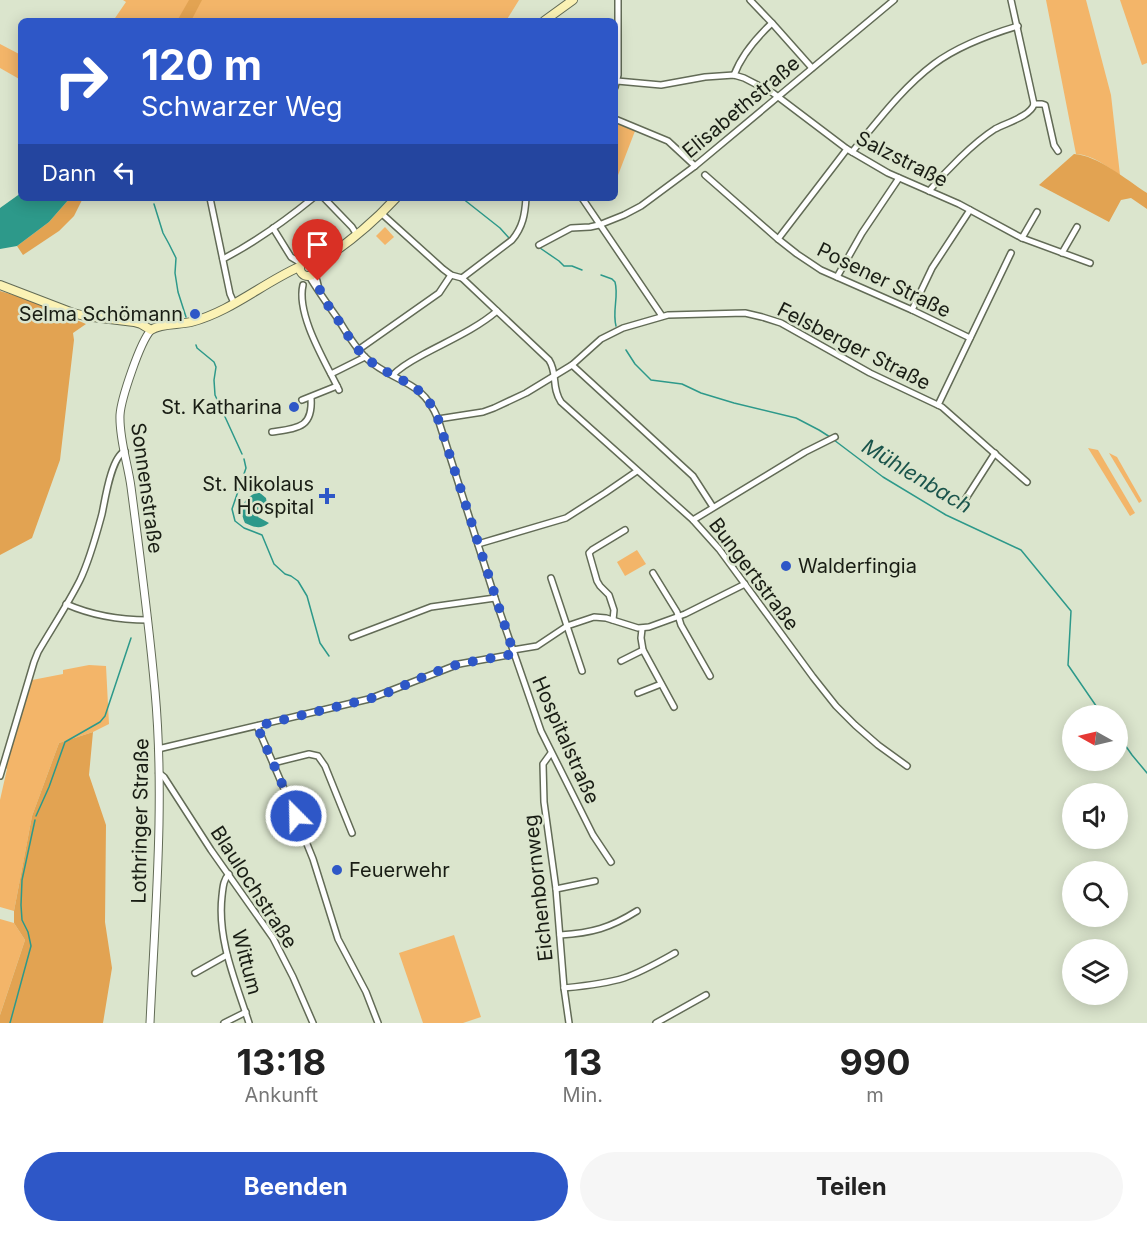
<!DOCTYPE html>
<html lang="de">
<meta charset="utf-8">
<style>
:root{--surface:#fff;--page:#f6f6f6;--text:#222;--muted:#767676;--accent:#2e57c7}
body{margin:0;font-family:Inter,sans-serif;background:var(--page);color:var(--text);height:100vh;display:flex;flex-direction:column;font-size:22px;white-space:nowrap}
*{box-sizing:border-box;margin:0}
p{font-size:20px;color:var(--muted)}
.icon{flex:none;width:33px;height:33px;fill:none;stroke:currentColor;stroke-width:2;stroke-linecap:round;stroke-linejoin:round}
.map{position:relative;height:1023px;overflow:hidden}
.details{display:flex;flex-direction:column;background:var(--surface);flex:1}
.details>*{flex:none}
.top-card{position:absolute;left:18px;top:18px;width:600px;height:183px;border-radius:9px;box-shadow:0 3px 15px #0003;background:#2e57c7;color:#fff;overflow:hidden}
.needle{width:39px;rotate:278deg}
.fabs{position:absolute;left:1062px;top:705px;display:grid;gap:12px}
.fabs a{display:grid;place-items:center;width:66px;height:66px;border-radius:50%;background:var(--surface);box-shadow:0 3px 15px #0003;font-size:30px}
.pin{position:absolute;display:grid;place-items:center;width:51px;height:51px;color:#fff;margin:-62px -26px;border-radius:50% 50% 50% 0;rotate:-45deg;box-shadow:0 0 6px #0007}
.pin .icon{rotate:45deg}
.me{position:absolute;width:66px;margin:-33px;rotate:337deg;stroke-linejoin:round;filter:drop-shadow(0 0 4px #0008)}
.turn{display:flex;align-items:center;gap:21px;height:126px;padding:0 24px;font-size:27px}
.turn .icon{width:78px;height:78px;stroke-width:2.5}
.turn b{display:block;font-size:42px;line-height:51px}
.then{display:flex;align-items:center;height:57px;padding:0 24px;background:#0003;gap:12px;font-size:22px}
.eta{display:flex;justify-content:space-evenly;align-items:center;height:102px;text-align:center}
.eta b{font-size:36px;font-weight:700;line-height:42px}
.button{display:flex;gap:12px;margin-top:auto;padding:12px 24px}
.button a{flex:1;height:69px;border-radius:36px;background:var(--accent);color:#fff;font-size:24px;font-weight:700;line-height:69px;text-align:center}
.button a+a{background:var(--page);color:var(--text)}
.map>svg:first-child{display:block}
</style>
<div class="map">
<svg width="1147" height="1023" viewBox="0 0 1147 1023">
<rect width="100%" height="100%" fill="#dbe5cd"/>
<g fill="#f3b569">
<polygon points="123,0 519,0 506,21 113,21 126,2"/>
<path d="M1046,0h40l25,95 9,80c-14,-9 -27,-20 -44,-21z"/>
<polygon points="1120,0 1147,0 1147,63 1142,65"/>
<polygon points="0,44 21,55 21,80 0,68"/>
<polygon points="615,123 635,131 615,183"/>
<polygon points="385,227 394,237 385,245 376,236"/>
<polygon points="1088,448 1098,450 1135,513 1130,516"/>
<polygon points="1109,453 1117,457 1142,501 1139,503"/>
<polygon points="637,550 646,564 625,576 617,562"/>
<polygon points="89,665 106,666 109,724 93,732 59,743 32,816 14,911 0,907 0,800 7,769 5,767 31,683 32,680 63,674 63,670"/>
<polygon points="0,919 14,923 25,940 0,1015"/>
<polygon points="454,935 481,1017 463,1023 423,1023 399,953"/>
</g>
<g fill="#e2a352">
<polygon points="189,0 202,0 192,19 193,21 177,21"/>
<path d="M1074,154c23,1 53,26 73,39v16l-16,-11 -10,2 -12,22 -70,-37z"/>
<polygon points="70,198 83,198 74,216 59,231 23,255 17,246 49,222"/>
<polygon points="0,291 27,299 86,324 73,333 74,340 60,460 32,538 0,555"/>
<polygon points="93,732 89,775 106,825 105,922 112,968 103,1023 0,1023 0,1015 25,940 14,923 14,911 32,816 59,743"/>
</g>
<g fill="#2d998a">
<polygon points="21,193 21,198 70,198 49,222 17,246 0,249 0,208"/>
<path d="M256,493h4l6,5 1,6h-5l-4,13 11,6c-9,7 -15,4 -24,0 -6,-13 -3,-24 11,-30z"/>
</g>
<g fill="none" stroke-linecap="round" stroke-linejoin="round">
<g stroke="#2d998a" stroke-width="1.5">
<polyline points="462,198 500,228 509,238"/>
<polyline points="154,204 163,233 169,244 176,258 175,273 178,292 186,317"/>
<polyline points="540,248 559,261 564,266 572,266 582,270"/>
<path d="M601,275l11,4 3,3c4,14 -3,29 1,44"/>
<polyline points="196,345 197,348 214,362 216,367 214,380 215,395 242,454"/>
<polyline points="626,350 635,364 651,380 682,384 701,393 734,403 796,418 819,430 830,437"/>
<polyline points="834,440 883,477 946,515 1021,550 1071,611 1068,665 1103,716"/>
<polyline points="244,459 246,468 232,509 235,521 244,528 262,535 274,564 285,574 291,576 298,581 307,596 320,643 329,656"/>
<polyline points="1118,735 1132,755 1147,773"/>
<polyline points="36,816 49,787 65,742 100,722 105,716 131,638"/>
<polyline points="10,1023 31,946 28,932 22,920 21,905 22,880 35,820"/>
</g>
<g stroke="#626b56" stroke-width="8">
<g id="minor">
<polyline points="750,0 772,23 812,68"/>
<polyline points="1011,0 1034,104"/>
<path d="M734,75c8,-21 22,-37 38,-52"/>
<polyline points="617,81 661,85 705,77 734,75 744,78 773,93 847,149 888,173 959,204 1022,238 1090,263"/>
<polyline points="615,87 618,75 618,0"/>
<polyline points="1034,104 1042,104 1045,105 1054,145 1058,151"/>
<polyline points="615,119 668,141 695,166"/>
<path d="M852,152c25,-30 50,-64 82,-88 24,-18 54,-29 84,-38"/>
<polyline points="705,175 778,239 797,254 821,270 912,310 970,338"/>
<path d="M929,191c17,-20 44,-48 66,-62 11,-6 36,-13 39,-25"/>
<polyline points="210,198 230,294 234,303"/>
<polyline points="324,198 352,227 357,235"/>
<polyline points="582,198 662,316"/>
<path d="M381,213l62,56 8,6 11,3 87,82c9,14 2,27 12,42l132,118 26,29 94,128 23,29 19,19 23,20 29,21"/>
<polyline points="273,228 291,257 301,263"/>
<polyline points="1022,238 1037,212"/>
<polyline points="778,239 847,149"/>
<polyline points="539,245 571,228 590,227 599,225 624,215 641,206 695,166 894,0"/>
<polyline points="1062,253 1077,227"/>
<path d="M223,259c32,-17 62,-38 90,-61"/>
<polyline points="314,273 317,281 319,289"/>
<path d="M309,276c9,15 19,29 29,43 8,13 16,27 27,38 28,27 56,20 73,62l57,179 46,133 52,104 18,27"/>
<polyline points="837,277 862,233 899,178"/>
<path d="M462,278l50,-38c11,-13 13,-26 14,-42"/>
<path d="M303,285c-7,30 23,78 36,105"/>
<polyline points="912,310 932,268 970,210"/>
<polyline points="358,350 439,293 451,275"/>
<polyline points="572,365 693,476 713,507"/>
<polyline points="331,374 365,357"/>
<path d="M393,375c8,-9 20,-15 31,-21 24,-13 52,-25 73,-43"/>
<polyline points="302,400 337,386"/>
<polyline points="938,405 1011,253"/>
<polyline points="438,419 483,412 494,408 526,393 572,365 601,339 623,328 668,315 745,313 762,317 781,323 870,373 942,407 1027,482"/>
<path d="M272,432c26,-4 41,-4 39,-34"/>
<polyline points="961,506 995,453"/>
<polyline points="693,520 805,452 835,437"/>
<polyline points="478,544 566,518 605,493 637,471"/>
<polyline points="653,573 677,612 681,625 710,676"/>
<polyline points="551,578 582,671"/>
<path d="M66,604c25,11 55,16 82,16"/>
<polyline points="613,620 614,610 609,595 600,586 597,581 589,553 592,550 625,530"/>
<polyline points="642,629 641,638 643,650 674,707"/>
<polyline points="352,637 431,607 495,598"/>
<polyline points="513,650 537,646 567,626 594,617 606,618 638,628 649,627 685,614 745,584"/>
<polyline points="621,661 643,650"/>
<polyline points="638,693 661,684"/>
<polyline points="257,726 294,812 313,859 338,939 366,992 378,1023"/>
<polyline points="158,749 369,699 459,664 514,654"/>
<polyline points="551,753 543,764 544,802 556,889 564,988 569,1023"/>
<polyline points="273,763 309,754 318,756 325,766 352,833"/>
<polyline points="159,773 164,777 211,850 273,938 293,977 313,1023"/>
<path d="M0,776l34,-114 4,-10c14,-24 30,-48 42,-72 10,-21 16,-44 22,-66 3,-14 9,-57 23,-63"/>
<path d="M229,874c-6,6 -6,14 -7,22 -5,44 14,86 27,127"/>
<polyline points="556,889 595,881"/>
<path d="M560,935c32,-2 50,-7 77,-24"/>
<polyline points="195,973 227,955"/>
<path d="M564,988c20,-2 41,-4 60,-10 18,-6 35,-16 51,-25"/>
<polyline points="224,1023 246,1012"/>
<polyline points="656,1023 706,995"/>
</g>
</g>
<g stroke="#626b56" stroke-width="9">
<path id="tertiary" d="M150,1023c5,-110 15,-222 5,-332 -6,-68 -15,-136 -24,-204 -3,-23 -12,-48 -11,-72 1,-16 20,-73 31,-85"/>
</g>
<g stroke="#626b56" stroke-width="10">
<g id="secondary">
<polyline points="544,21 573,0"/>
<circle cx="308" cy="268" r="8"/>
<path d="M315,265c30,-19 57,-41 81,-67"/>
<path d="M0,285l73,28 12,3 49,6 7,2 10,6c10,-7 28,-5 40,-8 39,-10 72,-39 108,-55"/>
</g>
</g>
<use href="#minor" stroke="#fff" stroke-width="5"/>
<use href="#tertiary" stroke="#fff" stroke-width="7"/>
<use href="#secondary" stroke="#fbf2b5" stroke-width="8"/>
</g>
<g fill="none" stroke-linecap="round" stroke-linejoin="round">
<path stroke="#2e57c7" stroke-width="10" stroke-dasharray="0 18" d="M296,816l-39,-90 112,-27 23,-8 40,-18 27,-9 55,-10 -76,-235c-15,-38 -39,-36 -68,-58 -15,-11 -23,-28 -34,-44 -7,-11 -17,-22 -18,-36"/>
</g>
<g fill="#2e57c7" stroke="#dbe5cd" stroke-width="2">
<circle cx="195" cy="314" r="6"/>
<circle cx="294" cy="407" r="6"/>
<path d="M324 487h6v6h6v6h-6v6h-6v-6h-6v-6h6z"/>
<circle cx="786" cy="566" r="6"/>
<circle cx="337" cy="870" r="6"/>
</g>
<g text-anchor="middle" dominant-baseline="central" stroke-width="5" stroke-linejoin="round" paint-order="stroke">
<g font-size="20" fill="#191d14" stroke="#dbe5cd">
<text transform="translate(741 107) rotate(-40)">Elisabethstraße</text>
<text transform="translate(902 159) rotate(27)">Salzstraße</text>
<text transform="translate(884 280) rotate(26)">Posener Straße</text>
<text transform="translate(854 346) rotate(27)">Felsberger Straße</text>
<text transform="translate(147 488) rotate(82)">Sonnenstraße</text>
<text transform="translate(754 574) rotate(53)">Bungertstraße</text>
<text transform="translate(566 740) rotate(66)">Hospitalstraße</text>
<text transform="translate(140 821) rotate(-89)">Lothringer Straße</text>
<text transform="translate(254 887) rotate(57)">Blaulochstraße</text>
<text transform="translate(538 888) rotate(-96)">Eichenbornweg</text>
<text transform="translate(247 962) rotate(75)">Wittum</text>
</g>
<g font-size="20" fill="#191d14" stroke="#dbe5cd" text-anchor="end">
<text x="183" y="314">Selma Schömann</text>
<text x="282" y="407">St. Katharina</text>
<text x="314" y="484">St. Nikolaus<tspan x="314" dy="23">Hospital</tspan></text>
<text x="798" y="566" text-anchor="start">Walderfingia</text>
<text x="349" y="870" text-anchor="start">Feuerwehr</text>
</g>
<g font-size="21" font-style="italic" fill="#1a544b" stroke="#dbe5cd">
<text transform="translate(917 476) rotate(31)">Mühlenbach</text>
</g>
</g>
</svg>
<div class="fabs">
<a><svg class="needle" viewBox="-14 -14 28 28"><path d="M0-13l5 13h-10z" fill="#e53935"/><path d="M0 13l5-13h-10z" fill="#767676"/></svg></a>
<a><svg class="icon" aria-label="sound" viewBox="0 0 24 24"><path d="M4 9h4l5-4v14l-5-4H4zM17 9q2 3 0 6"/></svg></a>
<a><svg class="icon" aria-label="search" viewBox="0 0 24 24"><circle cx="10" cy="10" r="6"/><path d="M15 15l6 6"/></svg></a>
<a><svg class="icon" aria-label="layers" viewBox="0 0 24 24"><path d="M12 4l9 5-9 5-9-5zM3 14l9 5 9-5"/></svg></a>
</div>
<div class="pin" style="left:318px;top:281px;background:#d93025"><svg class="icon" aria-label="arrive" viewBox="0 0 24 24"><path d="M6 21V4h12l-3 4 3 4H6"/></svg></div>
<svg class="me" style="left:296px;top:816px" viewBox="-20 -20 40 40"><circle r="17" fill="#2e57c7" stroke="#fff" stroke-width="3"/><path d="M0-11L8 9 0 5-8 9z" fill="#fff"/></svg>
<div class="top-card">
<div class="turn"><svg class="icon" aria-label="right" viewBox="0 0 24 24"><path d="M7 20v-9h11M14 6l5 5-5 5"/></svg><div><b>120 m</b>Schwarzer Weg</div></div>
<div class="then">Dann<svg class="icon" aria-label="left" viewBox="0 0 24 24"><path d="M17 20v-9H6M10 6l-5 5 5 5"/></svg></div>
</div>
</div>
<section class="details">
<div class="eta">
<div><b>13:18</b><p>Ankunft</p></div>
<div><b>13</b><p>Min.</p></div>
<div><b>990</b><p>m</p></div>
</div>
<div class="button"><a>Beenden</a><a>Teilen</a></div>
</section>
